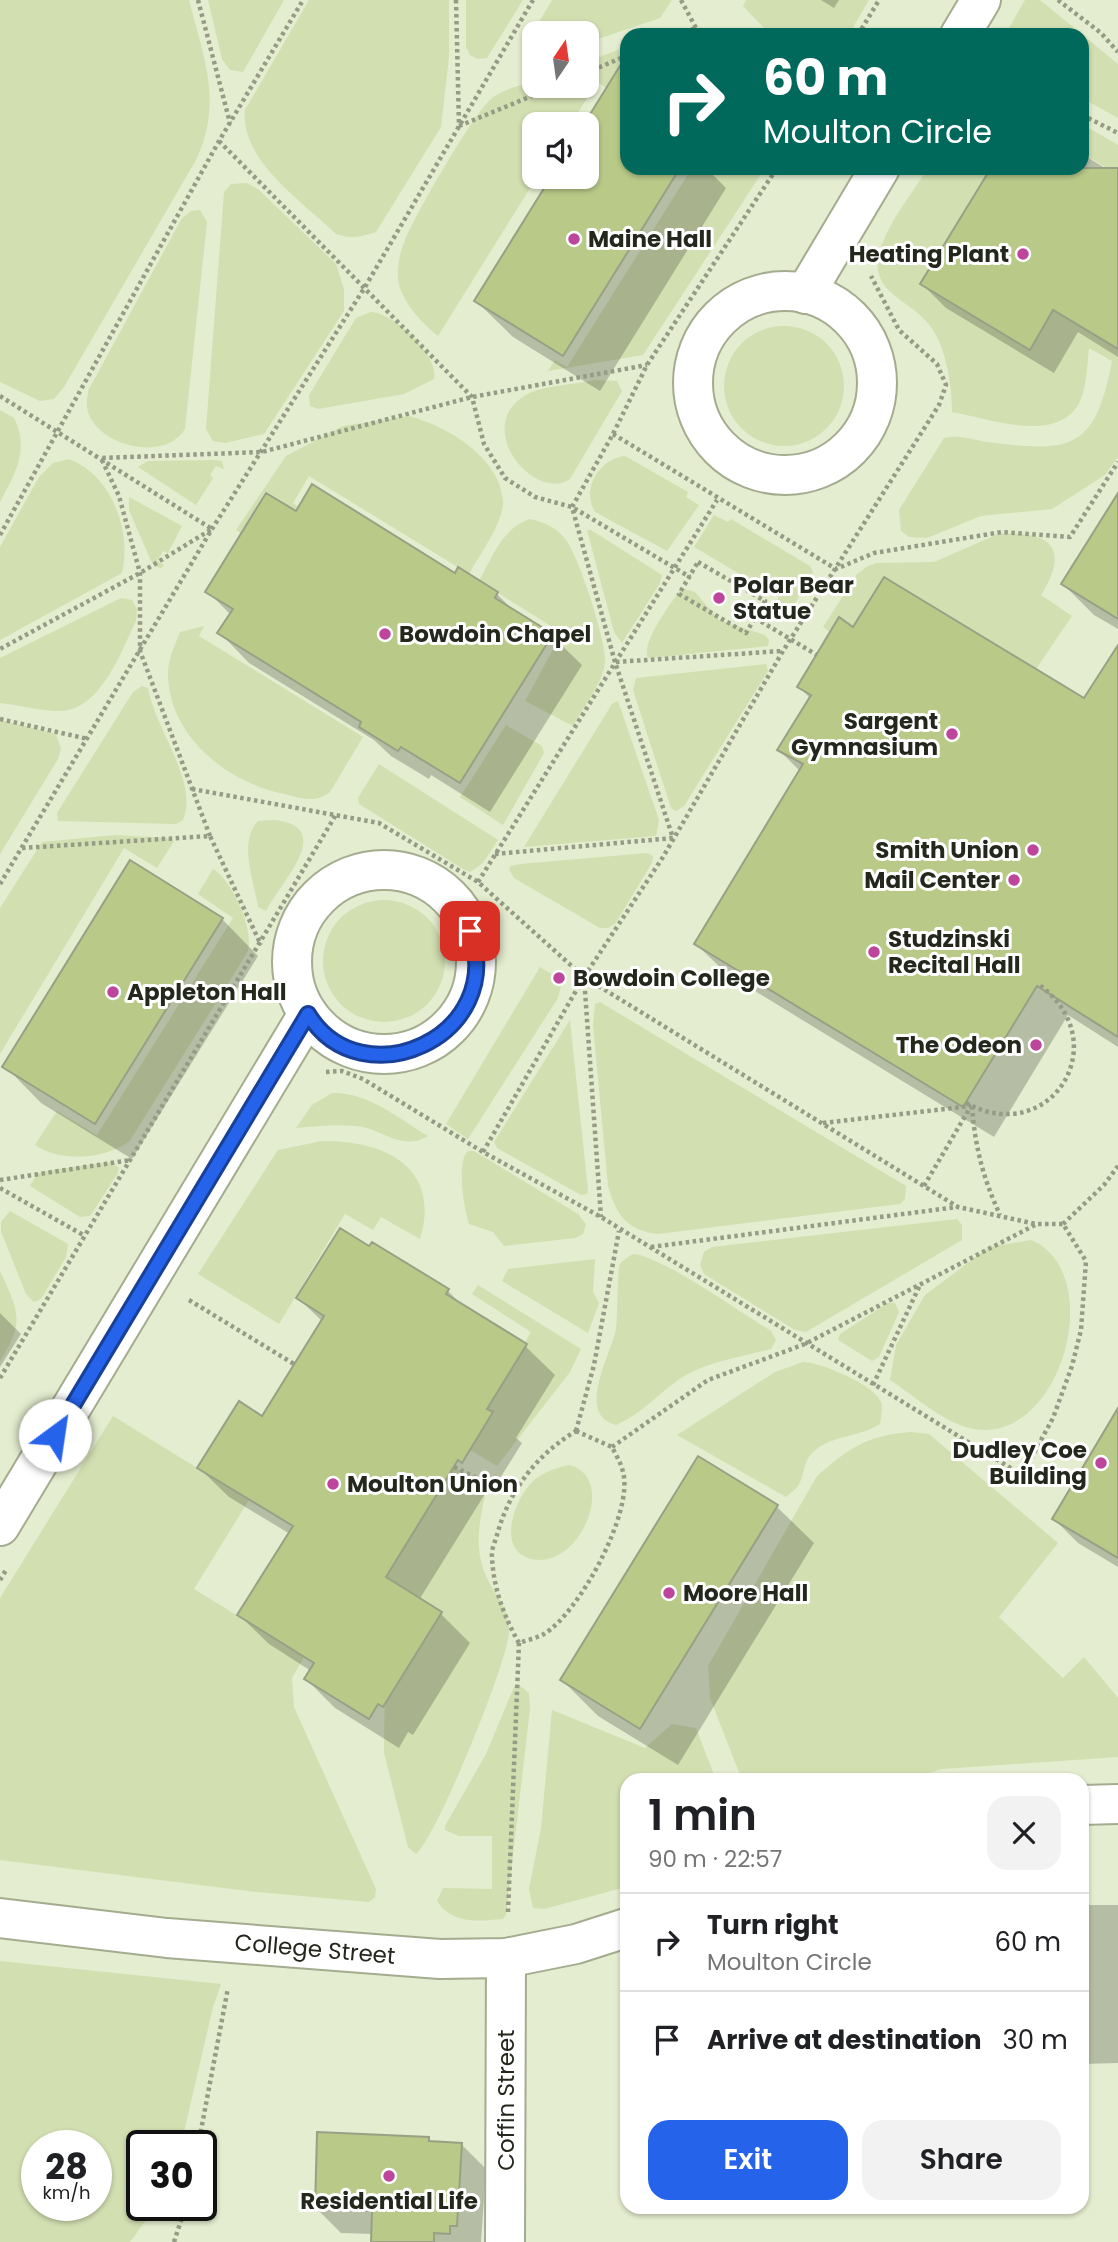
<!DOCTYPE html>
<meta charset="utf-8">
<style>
:root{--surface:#fff;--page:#f2f2f2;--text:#202124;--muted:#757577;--line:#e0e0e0;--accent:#2563eb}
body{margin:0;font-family:Poppins,sans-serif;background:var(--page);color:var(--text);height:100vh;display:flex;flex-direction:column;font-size:26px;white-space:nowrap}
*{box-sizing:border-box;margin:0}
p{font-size:23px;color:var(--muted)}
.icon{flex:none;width:38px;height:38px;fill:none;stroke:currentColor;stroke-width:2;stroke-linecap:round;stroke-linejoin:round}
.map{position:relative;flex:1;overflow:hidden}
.drawer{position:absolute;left:620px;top:1773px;width:469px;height:441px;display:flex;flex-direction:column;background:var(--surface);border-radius:21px;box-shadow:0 2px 5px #0004}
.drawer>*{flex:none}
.top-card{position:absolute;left:620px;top:28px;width:469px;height:147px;border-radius:21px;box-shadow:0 2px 5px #0004;background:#00695c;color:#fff;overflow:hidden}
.needle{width:46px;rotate:13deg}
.fabs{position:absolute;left:522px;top:21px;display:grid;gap:14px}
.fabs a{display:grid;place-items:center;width:77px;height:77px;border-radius:14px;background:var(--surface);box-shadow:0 2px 5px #0004;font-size:35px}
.speed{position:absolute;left:21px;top:2130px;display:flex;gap:14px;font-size:35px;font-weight:700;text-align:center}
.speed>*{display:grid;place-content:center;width:91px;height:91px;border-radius:50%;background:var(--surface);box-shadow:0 2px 5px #0004;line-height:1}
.speed small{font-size:18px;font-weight:400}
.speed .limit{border:4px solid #111;border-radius:10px;background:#fff;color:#111}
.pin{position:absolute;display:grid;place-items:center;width:60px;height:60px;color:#fff;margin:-30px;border-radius:14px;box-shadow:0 4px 10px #0006}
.me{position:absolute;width:77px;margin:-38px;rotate:31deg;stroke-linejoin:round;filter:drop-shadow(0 0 5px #0008)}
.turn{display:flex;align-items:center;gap:24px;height:147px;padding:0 28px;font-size:32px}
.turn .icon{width:91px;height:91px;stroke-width:2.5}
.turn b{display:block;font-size:49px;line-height:60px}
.round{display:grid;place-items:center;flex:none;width:74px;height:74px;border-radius:21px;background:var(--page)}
.overview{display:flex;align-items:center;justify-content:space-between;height:119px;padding:0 28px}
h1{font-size:42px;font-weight:600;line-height:52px}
.button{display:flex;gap:14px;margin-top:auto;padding:14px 28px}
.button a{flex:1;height:80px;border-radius:21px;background:var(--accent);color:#fff;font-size:28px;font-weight:600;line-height:80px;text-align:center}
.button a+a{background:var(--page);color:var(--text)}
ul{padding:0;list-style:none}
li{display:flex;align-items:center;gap:21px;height:98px;padding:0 28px;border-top:2px solid var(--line)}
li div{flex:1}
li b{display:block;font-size:26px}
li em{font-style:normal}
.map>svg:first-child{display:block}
</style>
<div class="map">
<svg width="1118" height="2242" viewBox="0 0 1118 2242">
<rect width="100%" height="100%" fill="#e4edcf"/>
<g fill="#d2dfb1" fill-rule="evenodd">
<path d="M0,0h189c15,58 34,103 7,160l-132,227 -10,12 -14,2 -40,-19z"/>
<polygon points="208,0 284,0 243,72 230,70 222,59"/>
<path d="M309,0h140v57l-8,70 -65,105c-14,5 -26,7 -40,2 -33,-32 -96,-73 -91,-124z"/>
<polygon points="466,0 523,0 487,58 478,59 470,55 466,47"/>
<polygon points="552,0 672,0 660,18 586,43 586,33 534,33 534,60 526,58 523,49"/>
<polygon points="746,0 869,0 852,29 845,35 799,35 765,29 743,6"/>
<polygon points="1025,0 1040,0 1118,64 1118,118 1082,98 1082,35 1005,35"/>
<path d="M626,47v53l-29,-18 -26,42h-37v53h3l-99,159c-16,-13 -33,-31 -39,-51 -3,-13 0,-30 5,-42 9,-25 68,-127 86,-143 12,-11 28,-14 44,-19v5h52v-24z"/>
<polygon points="1082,124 1118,145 1118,175 1082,153"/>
<polygon points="692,168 765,168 643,355 548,371 555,360 567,367"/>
<path d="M928,168h63l-71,116 109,66 24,-40 65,20v127l-13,18 -53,34 -71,7 -54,22 -18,-1 -8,-6 -2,-21 45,-72c14,-4 30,2 43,4 85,11 108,8 125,-81l-23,-13c-2,17 -2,42 -11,57 -24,39 -91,13 -126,7 0,-27 -6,-70 -26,-91 -20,-23 -58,-30 -46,-70 8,-29 32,-57 48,-83z"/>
<polygon points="247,183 259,190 336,264 344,289 344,311 264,434 225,443 213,441 206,429 224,192 231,184"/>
<path d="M200,210l7,12 -22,207c-22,36 -94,14 -98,-22 -1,-5 1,-11 1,-16l94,-173 9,-7z"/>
<path d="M371,312c23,1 68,43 63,67l-30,15 -86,15 -8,-3 -1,-11 47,-77z"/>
<circle cx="784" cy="386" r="60"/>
<path d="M595,380l22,1 5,10 -52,88c-35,24 -99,-52 -44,-84 17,-10 48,-10 69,-15z"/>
<path d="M0,410l14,8c16,31 1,56 -14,84z"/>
<path d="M409,416c37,10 90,40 94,84 2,20 -24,56 -34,74l-160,-98 -16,27 6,4 -3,4 -31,-19 -18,31 9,6 -7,9 -13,-8 50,-74 57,-30z"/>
<path d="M625,456l63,36 -2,5 13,8 -32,46 -72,-39c-14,-23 4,-53 30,-56z"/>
<path d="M69,459c42,16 63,71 53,114l-122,67v-93l39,-70 14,-14z"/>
<polygon points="215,460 222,461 224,469 216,466 210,475 213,478 196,505 138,467 148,461"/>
<polygon points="129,497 182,526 168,553 163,551 157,561 164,565 161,568 156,567 151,561 129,510"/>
<polygon points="714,515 728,522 731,519 810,566 813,572 787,617 771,612 779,597 694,547"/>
<path d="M530,519c16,4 26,8 36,21 12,14 42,106 39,123 -3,22 -22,44 -32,63l-48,-25 37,-68 -83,-52c13,-23 24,-54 51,-62z"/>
<polygon points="587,530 591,530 662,575 660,583 622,643 614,632"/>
<path d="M998,534c52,-3 73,13 43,61l31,21 -36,53 82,49 -282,63 -59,-31 76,-123 -14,-9 -9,14 -7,-5 34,-53 11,-8 8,-3 58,-1z"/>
<path d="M684,589l11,3 24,28 46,15 4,5 -1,6 -120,12c-7,-16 22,-53 32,-68z"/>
<path d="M121,598l11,2 5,9 -1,12c-15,30 -35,90 -77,90 -19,0 -40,-6 -59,-8v-45z"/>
<path d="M204,626l-5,10 164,101 -33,55c-15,12 -29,6 -46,2 -56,-11 -116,-58 -116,-121 0,-14 7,-28 12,-41z"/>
<polygon points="766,664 768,671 684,806 676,811 671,808 633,690 636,678"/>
<path d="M142,686l6,2c7,41 51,94 35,132l-7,4 -118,-3 -1,-8 76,-121z"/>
<polygon points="618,701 659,820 656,836 524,847 612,704"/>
<polygon points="0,720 56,734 61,749 58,759 0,854"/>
<polygon points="506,725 542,746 544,753 503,825 460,797"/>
<polygon points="379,764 498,840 483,863 470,872 463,869 359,804 358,798"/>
<path d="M275,820c62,7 5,63 -9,91l-8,-4c-4,-26 -20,-65 0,-86z"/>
<polygon points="115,835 166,838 174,841 157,868 124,848 0,1054 0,908 42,842"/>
<polygon points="647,853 653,856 652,863 615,924 608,928 600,928 514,878 509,869 510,866 520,864"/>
<path d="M213,869c19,11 43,63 34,84l-118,189c-26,17 -67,21 -94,3l22,-34 40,24 136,-217 -35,-24z"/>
<circle cx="384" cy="961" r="61"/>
<polygon points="540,967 558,978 561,986 558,998 468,1139 446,1124"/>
<path d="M600,1002l306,184 -1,13 -5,5 -242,30c-31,-3 -42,-20 -50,-48l-15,-161 2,-21z"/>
<polygon points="570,1020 588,1190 587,1194 581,1195 497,1148 494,1142"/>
<path d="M332,1093c36,-1 66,25 96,43 -27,16 -46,-8 -72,-10 -20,-2 -40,0 -60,2l16,-23z"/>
<path d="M322,1141c62,-1 120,26 98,98l-39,-22 -8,13 -28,-16 -66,110 -81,-50 80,-124z"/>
<path d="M468,1151h6l104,63 8,10 -3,10 -8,4 -71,8 -11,-14 -24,-8c-5,-15 -13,-62 -1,-73z"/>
<polygon points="111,1162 119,1168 118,1173 90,1216 80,1217 30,1186 37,1174 45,1171"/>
<polygon points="10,1211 68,1244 66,1257 41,1299 34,1302 26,1294 1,1231 1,1222"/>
<polygon points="957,1219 962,1225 962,1240 806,1332 795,1330 704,1274 700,1265 704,1252 712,1247"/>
<path d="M1031,1240c78,32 30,210 -62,188 -27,-7 -56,-33 -79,-48l6,-35 29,-50 64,-48z"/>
<path d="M633,1254c27,1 110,60 138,77l5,9 -5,9c-30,8 -67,13 -93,31 -21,15 -38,35 -62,45 -41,-10 -5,-70 0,-96 2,-12 1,-60 4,-65 3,-4 8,-7 13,-10z"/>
<polygon points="595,1259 593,1292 599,1303 588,1333 502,1281 508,1269"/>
<path d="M0,1271c19,41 25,51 0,90z"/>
<polygon points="478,1285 581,1349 570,1372 497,1466 470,1450 493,1412 487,1409 531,1332 472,1294"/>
<polygon points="888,1303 895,1303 899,1312 879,1357 872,1361 838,1340 840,1334"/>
<path d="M803,1362c17,0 72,23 78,40 2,6 0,15 -1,22 -20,13 -47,11 -66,27 -11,9 -9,24 -16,35 -3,4 -9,8 -12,11l-109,-62 98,-63z"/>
<polygon points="113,1416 249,1500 194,1589 304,1657 292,1678 294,1707 376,1889 375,1897 369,1902 257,1892 0,1860 0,1598"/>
<path d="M911,1432l18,2 129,109 -59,74 64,61 21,-21 34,41v59l-176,12 -37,11h-163l-32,-82 -2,-32 109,-190c32,-28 51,-41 94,-44z"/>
<path d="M569,1465c51,12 9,110 -41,93 -29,-10 -15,-52 -1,-70 10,-14 26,-19 42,-23z"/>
<path d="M454,1467l33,20c-7,30 -14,60 -1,89 9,20 21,28 23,53 3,25 -73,209 -93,225l-8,-7 -24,-94 2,-176z"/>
<path d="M519,1685l10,8 1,16 -24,206 -3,4c-25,2 -50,6 -66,-18l6,-13 49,1v-53h-33l-14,-6v-4l41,-72 28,-67z"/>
<polygon points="552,1710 645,1748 672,1724 696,1728 716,1780 626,1780 626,1887 544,1909 533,1908 529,1889 541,1828"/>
<path d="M0,1961l221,23 -8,23 -32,138 -39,1v59h15l-27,37h-130zM37,2146h59v59h-59z"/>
</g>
<g fill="#0003">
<polygon points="821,0 839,0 834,8"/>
<polygon points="602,98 626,113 626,168 706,168 726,188 600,391 513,337 476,301 553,177 586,177"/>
<polygon points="1082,154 1118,176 1118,357 1078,332 1054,373 946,308 922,284 993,168 1082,168"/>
<polygon points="297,513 497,594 516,613 552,636 582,665 490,812 431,775 429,779 391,756 374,740 249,663 220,633 231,615 207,591"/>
<polygon points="1118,534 1118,629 1094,615 1063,584"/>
<polygon points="854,629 1085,700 1118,648 1118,1047 1068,1015 994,1137 727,974 696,944 801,772 779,750 811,699 799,687"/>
<polygon points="222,919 258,956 132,1159 41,1103 5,1066"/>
<polygon points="448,1291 465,1308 525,1346 555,1375 516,1438 522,1443 492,1491 488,1489 419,1600 441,1614 470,1643 413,1735 408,1732 399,1748 335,1708 306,1679 311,1671 269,1644 239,1615 290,1534 229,1497 199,1468 262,1418 323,1322 298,1298"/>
<polygon points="0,1313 21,1334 0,1367"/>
<polygon points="1118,1411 1118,1567 1078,1543 1054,1519"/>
<polygon points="699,1458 777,1507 814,1543 678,1765 598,1716 562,1680"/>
<polygon points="1082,1905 1118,1905 1118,2063 1082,2064"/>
<polygon points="428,2139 432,2143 462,2145 486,2169 481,2242 373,2242 373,2234 341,2233 317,2209"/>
</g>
<g fill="#b8c988" stroke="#99a085" stroke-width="2">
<polygon points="626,56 626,168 680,168 563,356 474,301 551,177 586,177 584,124"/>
<polygon points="991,168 1118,168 1118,349 1053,310 1030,350 920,284"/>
<polygon points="312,484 455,573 458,567 498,592 495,598 553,634 460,783 401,747 398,751 359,727 361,722 217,633 233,609 205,592 266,493 296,511"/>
<polygon points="1118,493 1118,619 1061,584"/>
<polygon points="884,577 1084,698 1118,645 1118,1037 1037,986 963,1107 694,944 803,764 777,750 811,695 797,687 839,617 853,627"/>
<polygon points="130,860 223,918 95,1124 2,1067"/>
<polygon points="340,1228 369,1246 372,1242 449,1289 446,1294 527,1344 487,1409 493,1412 462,1463 458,1460 386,1577 442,1612 383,1707 378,1704 369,1719 304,1679 314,1663 237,1615 293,1526 197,1468 239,1401 262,1416 324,1316 296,1298"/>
<polygon points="1118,1408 1118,1558 1052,1519"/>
<polygon points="698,1456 778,1505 640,1729 560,1680"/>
<polygon points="317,2132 429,2137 429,2141 462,2143 457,2226 450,2226 450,2234 434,2233 434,2242 371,2242 372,2211 315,2209"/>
</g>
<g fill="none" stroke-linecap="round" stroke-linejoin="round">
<g stroke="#a4ac90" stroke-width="42">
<g id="minor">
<polyline points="960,35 981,0"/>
<circle cx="785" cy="383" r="92"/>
<polyline points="805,294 880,168"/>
<circle cx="384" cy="962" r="92"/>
<polyline points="0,1526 308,1014"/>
<polyline points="1082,1805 1118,1804"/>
<polyline points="0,1918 167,1938 440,1959 506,1958 576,1944 626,1928"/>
<polyline points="505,2242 506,1958"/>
</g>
</g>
<g stroke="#959b85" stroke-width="4.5" stroke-dasharray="3.5 3.5" stroke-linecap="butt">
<polyline points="198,0 230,123"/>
<polyline points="456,0 459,126 556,86"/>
<polyline points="681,0 696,28 709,35"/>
<polyline points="1058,0 1101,33 1118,52"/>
<polyline points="678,35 696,28 700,35"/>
<polyline points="858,35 879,0"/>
<polyline points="586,73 626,56"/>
<polyline points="1082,115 1118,133"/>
<polyline points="219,141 472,397 484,444 505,478 535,497 572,507 690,577"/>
<polyline points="0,396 212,529 140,573 0,649"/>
<polyline points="613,434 836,569 874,553 1002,532 1070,537 1118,462"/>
<polyline points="0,535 219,141 303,0"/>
<polygon points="698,562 765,601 746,633 679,594"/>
<polyline points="755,618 817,655"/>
<polyline points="616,662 782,651"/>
<polyline points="0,719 88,739"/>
<polyline points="192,789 379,823 478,882 584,977 663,857 783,651 939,405 946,385 937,364 899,330 871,276"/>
<polyline points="210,836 140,651 140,573 119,496 101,458 262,452 472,397 647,365"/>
<polyline points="22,848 210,836 261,945"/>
<polyline points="495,854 673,838 615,662 572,507 613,434 647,365 777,168"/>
<polyline points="478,882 717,500"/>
<polyline points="0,884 212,529 365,287 533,0"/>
<polyline points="584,977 601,1217"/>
<polyline points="326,1072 342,1071 363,1079 483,1152 601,1217 1022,1475 1053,1418 1072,1366 1081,1330 1086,1261 1063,1224 1036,1224 958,1207 584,977"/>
<path d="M966,1103c85,46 152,-62 72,-119"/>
<path d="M972,1106c3,41 11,72 28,109"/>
<polyline points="823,1123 971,1106"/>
<polyline points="483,1152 584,977"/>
<polyline points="0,1180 131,1160"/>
<polyline points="924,1186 971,1106"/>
<polyline points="0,1188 85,1236"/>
<polyline points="1063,1224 1104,1185 1118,1166"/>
<polyline points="651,1247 957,1207"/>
<polyline points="189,1300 294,1364"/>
<polyline points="0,1378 337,813"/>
<polyline points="873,1385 920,1285"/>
<path d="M576,1431l36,16c4,8 9,16 11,25 11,40 -44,141 -79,162 -7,4 -17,6 -25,9 -15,-26 -26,-56 -27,-87 -1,-6 3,-14 5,-21 12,-44 39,-80 79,-104z"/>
<polyline points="576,1431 594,1365 619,1231"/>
<polyline points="612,1447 708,1380 805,1344 1035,1225"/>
<polyline points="454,1467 487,1483 516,1491"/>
<polyline points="0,1580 6,1570"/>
<polyline points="508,1912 519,1643"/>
<polyline points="198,2146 228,1988"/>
<polyline points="174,2242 186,2205"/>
</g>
<use href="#minor" stroke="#fff" stroke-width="38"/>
</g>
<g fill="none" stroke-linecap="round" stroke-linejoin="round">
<g stroke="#184099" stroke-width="18">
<path id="route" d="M55,1435l253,-421c53,87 200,23 162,-83"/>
</g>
<use href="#route" stroke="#2563eb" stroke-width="12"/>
</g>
<g fill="#bd469c" stroke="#fff" stroke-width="2.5">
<circle cx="574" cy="239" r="7"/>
<circle cx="1023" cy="254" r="7"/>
<circle cx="719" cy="598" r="7"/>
<circle cx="385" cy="634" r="7"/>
<circle cx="952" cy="734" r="7"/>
<circle cx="1033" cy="850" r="7"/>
<circle cx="1014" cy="880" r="7"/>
<circle cx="874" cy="952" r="7"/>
<circle cx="559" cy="978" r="7"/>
<circle cx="113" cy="992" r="7"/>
<circle cx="1036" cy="1045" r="7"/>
<circle cx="1101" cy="1463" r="7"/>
<circle cx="333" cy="1484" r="7"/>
<circle cx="669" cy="1593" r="7"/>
<circle cx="389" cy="2176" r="7"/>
</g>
<g text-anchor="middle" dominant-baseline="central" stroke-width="6" stroke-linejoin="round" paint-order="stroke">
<g font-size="23" font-weight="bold" fill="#24271c" stroke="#fff" text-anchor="start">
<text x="588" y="239">Maine Hall</text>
<text x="1009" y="254" text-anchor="end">Heating Plant</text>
<text x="733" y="585">Polar Bear<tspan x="733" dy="26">Statue</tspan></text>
<text x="399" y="634">Bowdoin Chapel</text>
<text x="938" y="721" text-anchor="end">Sargent<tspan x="938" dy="26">Gymnasium</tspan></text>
<text x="1019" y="850" text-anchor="end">Smith Union</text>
<text x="1000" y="880" text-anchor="end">Mail Center</text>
<text x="888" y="939">Studzinski<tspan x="888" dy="26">Recital Hall</tspan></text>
<text x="573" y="978">Bowdoin College</text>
<text x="127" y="992">Appleton Hall</text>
<text x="1022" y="1045" text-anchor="end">The Odeon</text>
<text x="1087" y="1450" text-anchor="end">Dudley Coe<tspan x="1087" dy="26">Building</tspan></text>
<text x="347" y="1484">Moulton Union</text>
<text x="683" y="1593">Moore Hall</text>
<text x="389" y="2201" text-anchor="middle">Residential Life</text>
</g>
<g font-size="23" fill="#24271c" stroke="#fff">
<text transform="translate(315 1949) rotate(5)">College Street</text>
<text transform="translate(506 2100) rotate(-90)">Coffin Street</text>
</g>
</g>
</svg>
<div class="fabs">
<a><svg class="needle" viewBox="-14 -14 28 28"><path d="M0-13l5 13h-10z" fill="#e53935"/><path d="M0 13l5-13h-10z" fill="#757577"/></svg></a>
<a><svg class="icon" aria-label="sound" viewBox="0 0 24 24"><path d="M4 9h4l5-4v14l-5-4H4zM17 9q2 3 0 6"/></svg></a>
</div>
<div class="speed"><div>28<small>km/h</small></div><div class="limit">30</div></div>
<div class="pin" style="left:470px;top:931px;background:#d93025"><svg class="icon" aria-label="arrive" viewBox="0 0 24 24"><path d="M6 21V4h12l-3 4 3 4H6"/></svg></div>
<svg class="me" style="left:55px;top:1435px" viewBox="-20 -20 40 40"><circle r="19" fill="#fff"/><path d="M0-13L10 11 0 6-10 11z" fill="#2563eb"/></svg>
<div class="top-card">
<div class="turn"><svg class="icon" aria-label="right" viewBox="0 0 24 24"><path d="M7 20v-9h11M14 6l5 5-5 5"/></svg><div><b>60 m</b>Moulton Circle</div></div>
</div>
<section class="drawer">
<div class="overview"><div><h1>1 min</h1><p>90 m · 22:57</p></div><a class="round"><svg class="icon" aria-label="close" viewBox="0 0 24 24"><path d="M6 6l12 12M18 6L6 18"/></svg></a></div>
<ul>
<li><svg class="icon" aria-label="right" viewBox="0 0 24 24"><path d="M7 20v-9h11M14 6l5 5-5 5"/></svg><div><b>Turn right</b><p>Moulton Circle</p></div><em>60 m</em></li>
<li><svg class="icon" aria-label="arrive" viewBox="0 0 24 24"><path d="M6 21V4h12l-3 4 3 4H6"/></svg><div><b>Arrive at destination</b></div><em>30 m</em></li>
</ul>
<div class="button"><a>Exit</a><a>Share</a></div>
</section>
</div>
